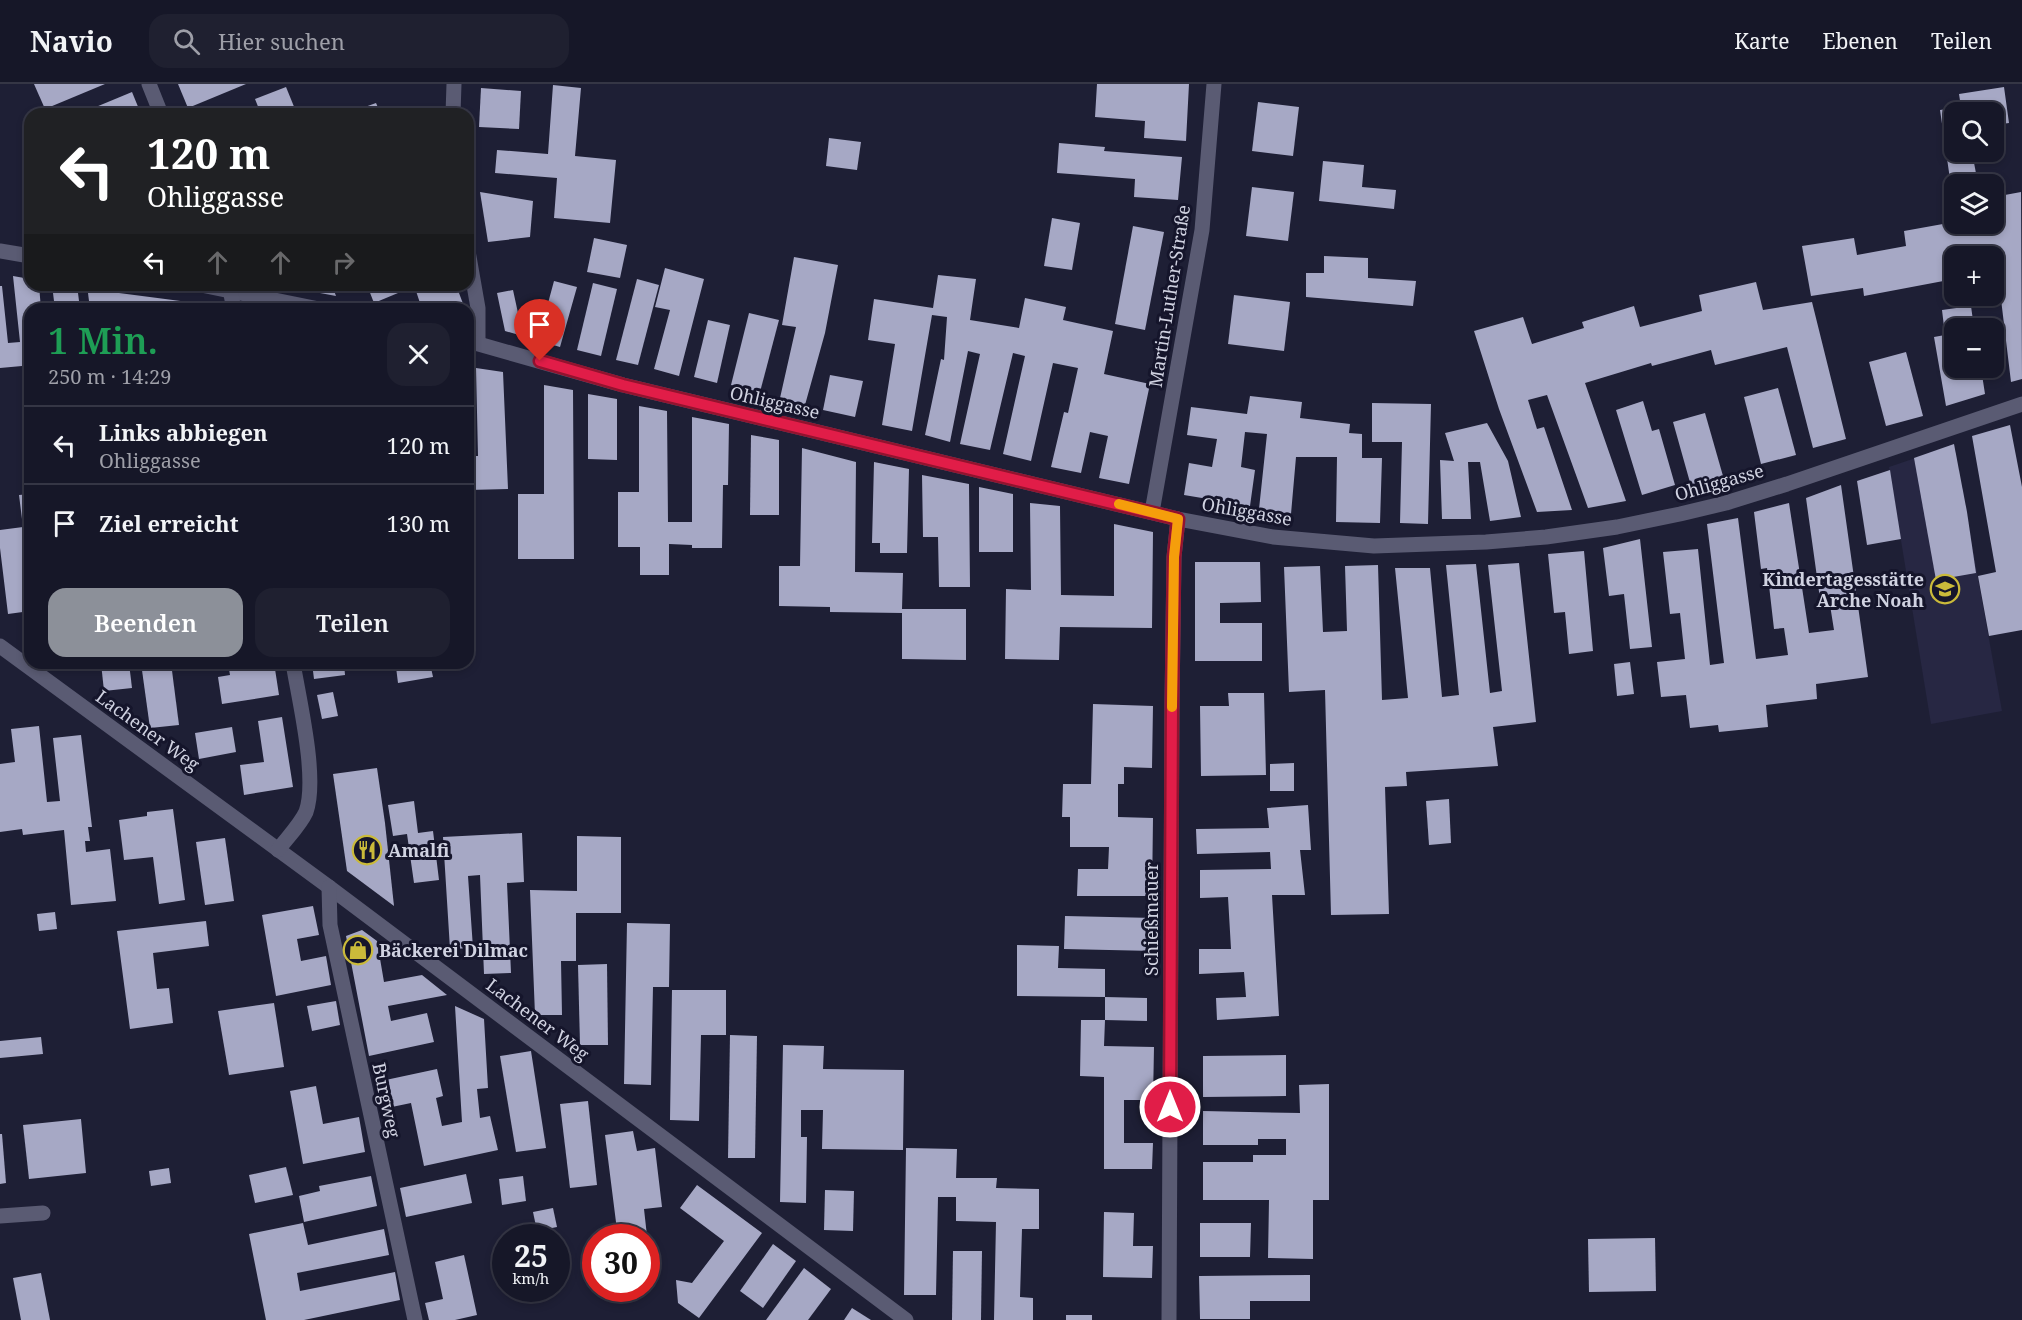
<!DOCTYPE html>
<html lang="de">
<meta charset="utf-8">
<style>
:root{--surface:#161728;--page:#1f2030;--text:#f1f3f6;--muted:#9e9fa8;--line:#353645;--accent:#8c9099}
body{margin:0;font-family:"Noto Serif",serif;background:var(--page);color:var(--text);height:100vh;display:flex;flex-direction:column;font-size:22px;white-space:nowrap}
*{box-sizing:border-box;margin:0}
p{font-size:20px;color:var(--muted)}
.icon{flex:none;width:33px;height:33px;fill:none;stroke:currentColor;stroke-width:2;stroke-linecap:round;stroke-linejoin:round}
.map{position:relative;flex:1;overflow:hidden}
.side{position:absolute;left:24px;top:219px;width:450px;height:366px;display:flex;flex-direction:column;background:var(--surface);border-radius:18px;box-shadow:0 3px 9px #0003,0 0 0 2px var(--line)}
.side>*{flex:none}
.guide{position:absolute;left:24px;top:24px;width:450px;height:183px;border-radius:18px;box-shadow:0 3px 9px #0003,0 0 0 2px var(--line);background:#202124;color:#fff;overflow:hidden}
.buttons{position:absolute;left:1944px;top:18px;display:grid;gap:12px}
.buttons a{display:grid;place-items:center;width:60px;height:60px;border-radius:12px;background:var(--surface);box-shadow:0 3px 9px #0003,0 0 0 2px var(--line);font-size:30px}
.speed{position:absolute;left:492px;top:1140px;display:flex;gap:12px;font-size:30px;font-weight:700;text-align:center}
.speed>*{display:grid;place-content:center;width:78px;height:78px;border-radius:50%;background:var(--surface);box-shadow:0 3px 9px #0003,0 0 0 2px var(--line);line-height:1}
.speed small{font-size:15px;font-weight:400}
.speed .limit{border:9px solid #d22;background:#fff;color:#111}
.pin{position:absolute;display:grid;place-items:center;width:51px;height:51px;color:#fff;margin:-62px -26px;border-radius:50% 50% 50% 0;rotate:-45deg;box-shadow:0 0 6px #0007}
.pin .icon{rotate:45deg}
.me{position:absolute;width:66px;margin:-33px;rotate:0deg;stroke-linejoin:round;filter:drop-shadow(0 0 4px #0008)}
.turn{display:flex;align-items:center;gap:21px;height:126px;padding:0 24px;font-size:27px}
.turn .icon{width:78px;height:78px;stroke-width:2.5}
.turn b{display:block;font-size:42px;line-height:51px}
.lanes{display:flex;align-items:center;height:57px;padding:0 24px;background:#0003;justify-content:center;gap:30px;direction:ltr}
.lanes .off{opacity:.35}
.round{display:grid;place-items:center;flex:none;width:63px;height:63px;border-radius:18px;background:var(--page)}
.summary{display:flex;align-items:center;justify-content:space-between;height:102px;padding:0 24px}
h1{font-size:36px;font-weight:600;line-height:45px;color:#1e9e55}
.cta{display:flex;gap:12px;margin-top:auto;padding:12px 24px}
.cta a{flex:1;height:69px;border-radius:18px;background:var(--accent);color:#fff;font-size:24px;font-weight:600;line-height:69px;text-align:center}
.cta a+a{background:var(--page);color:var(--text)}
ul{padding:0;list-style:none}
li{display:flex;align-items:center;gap:18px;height:78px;padding:0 24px;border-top:2px solid var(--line)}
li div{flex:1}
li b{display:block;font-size:22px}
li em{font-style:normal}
header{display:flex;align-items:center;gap:36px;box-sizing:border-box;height:84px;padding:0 30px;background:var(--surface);border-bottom:2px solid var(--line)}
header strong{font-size:28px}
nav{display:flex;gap:33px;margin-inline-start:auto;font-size:21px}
.search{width:420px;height:54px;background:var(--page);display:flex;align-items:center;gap:15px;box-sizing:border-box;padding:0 21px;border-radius:18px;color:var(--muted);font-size:22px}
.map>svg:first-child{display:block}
</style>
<header>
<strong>Navio</strong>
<div class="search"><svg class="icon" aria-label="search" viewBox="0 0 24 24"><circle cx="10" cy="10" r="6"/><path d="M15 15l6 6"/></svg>Hier suchen</div>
<nav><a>Karte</a><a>Ebenen</a><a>Teilen</a></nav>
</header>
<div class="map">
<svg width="2022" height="1236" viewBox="0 0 2022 1236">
<rect width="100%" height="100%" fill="#1e1f35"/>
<polygon fill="#272743" points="1954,361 2002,627 1931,640 1889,383"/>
<g fill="#a6a8c5">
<polygon points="34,0 105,0 45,25"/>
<polygon points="178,0 246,0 188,24"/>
<polygon points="1097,0 1189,0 1186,57 1144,54 1145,37 1095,33"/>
<polygon points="553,1 581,4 575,72 616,76 610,139 554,134 557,94 495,89 497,66 548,70"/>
<polygon points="286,3 297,30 261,30 255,15"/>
<polygon points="2004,3 2009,39 1994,41 1994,28 1954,28 1954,68 1972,68 1978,100 1954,100 1953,116 1940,26 1961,23 1959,10"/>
<polygon points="481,4 521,7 519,45 479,43"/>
<polygon points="132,8 141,30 79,30"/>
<polygon points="1258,18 1299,23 1293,72 1252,67"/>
<polygon points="376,19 380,28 396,22 398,30 351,30 351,28"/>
<polygon points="829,54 861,58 857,86 826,82"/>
<polygon points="1059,59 1105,63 1104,67 1182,73 1178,116 1134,113 1135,95 1057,89"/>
<polygon points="1323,77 1364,81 1362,103 1396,106 1394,125 1319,117"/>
<polygon points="1252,103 1294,108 1288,157 1246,152"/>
<polygon points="480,108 533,117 530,153 488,158"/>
<polygon points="2021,108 2022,295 2011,298 2000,207 1994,207 1994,172 1954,172 1954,195 1864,212 1863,204 1811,212 1802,162 1854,154 1857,171 1906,162 1904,147 1954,138 1954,140 1994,140 1994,113"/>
<polygon points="1052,134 1080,139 1072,186 1044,182"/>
<polygon points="1133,142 1164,148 1145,246 1115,240"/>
<polygon points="594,154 627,161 620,194 587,188"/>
<polygon points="1324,172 1368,174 1368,194 1416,197 1413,222 1306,213 1306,189 1324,189"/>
<polygon points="794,173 838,181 825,249 805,321 780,314 796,243 782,241"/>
<polygon points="665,184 704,195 679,292 654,285 670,226 655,223"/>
<polygon points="938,191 976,195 970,236 1019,244 1025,214 1066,223 1063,236 1113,247 1104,290 1150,300 1129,400 1099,394 1108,352 1090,348 1081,389 1051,383 1064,328 1068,329 1078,284 1053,279 1031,377 1003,370 1025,272 1013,269 990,366 960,360 980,270 968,267 950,358 925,351 941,275 944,276 947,233 932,231 912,347 882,341 895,260 868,256 874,215 933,224"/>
<polygon points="13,192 30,195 30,201 39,201 41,225 30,225 30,276 22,277 22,282 0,284 0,202 2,202 8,259 20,258"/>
<polygon points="637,195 659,201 638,281 616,276"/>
<polygon points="554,197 577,203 560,263 505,247 497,209 513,206 518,229 544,234"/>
<polygon points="1756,198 1763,226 1812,218 1846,355 1813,364 1787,263 1715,281 1711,266 1652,282 1651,279 1585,299 1626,417 1588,424 1547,311 1528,316 1537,345 1544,343 1572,426 1537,428 1499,325 1474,247 1523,233 1532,260 1584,244 1582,238 1634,222 1640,243 1702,227 1699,211"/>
<polygon points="593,199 617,205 601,272 577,266"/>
<polygon points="52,201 77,201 80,225 55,225"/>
<polygon points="87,201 118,205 119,209 219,222 219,225 90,225"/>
<polygon points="302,201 332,201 336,212 304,206"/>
<polygon points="367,201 395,201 398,209 374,219"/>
<polygon points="414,201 456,201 465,225 422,225"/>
<polygon points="1234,211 1290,218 1284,267 1228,260"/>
<polygon points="1971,222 1974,244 1954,244 1954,284 1981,284 1985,310 1946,322 1934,253 1945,251 1942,226"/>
<polygon points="749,229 779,236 760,308 731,301"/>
<polygon points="708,236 730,241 717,299 694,293"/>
<polygon points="1906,268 1923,332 1886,342 1869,278"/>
<polygon points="476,284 503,288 508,405 468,406 468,372 478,372"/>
<polygon points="830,291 863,297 855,333 823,326"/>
<polygon points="544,301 573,306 574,475 518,475 518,410 544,410"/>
<polygon points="1778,304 1796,371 1761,380 1744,313"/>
<polygon points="588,310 617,315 617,376 588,375"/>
<polygon points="1250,312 1302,318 1300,334 1350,340 1349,349 1362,350 1362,374 1382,374 1380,439 1336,438 1337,373 1296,373 1291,430 1259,425 1267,350 1245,348 1241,383 1255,386 1250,422 1184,411 1189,379 1212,383 1217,355 1187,351 1191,323 1247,330"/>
<polygon points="1643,317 1652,347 1659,345 1675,401 1642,411 1616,326"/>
<polygon points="1372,319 1431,320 1428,440 1400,439 1402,358 1372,358"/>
<polygon points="639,322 667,327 668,438 692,438 692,333 729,340 728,401 723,401 722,464 692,464 692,461 669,460 669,491 640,491 640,463 618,463 618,408 639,408"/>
<polygon points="1705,329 1723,392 1691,402 1673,338"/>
<polygon points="1487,339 1508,377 1521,433 1490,437 1480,378 1468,378 1471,435 1442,435 1440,376 1454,377 1445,349"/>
<polygon points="2010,341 2022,403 2022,546 1989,552 1978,492 1996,488 1972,352"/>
<polygon points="751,351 779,356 779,431 750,431"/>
<polygon points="1954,360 1967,428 1976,489 1936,496 1914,374"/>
<polygon points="802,364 856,378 855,488 903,489 902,525 966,525 966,576 902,575 902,529 830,528 830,523 779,522 779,482 800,482"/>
<polygon points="874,378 909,385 907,469 880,469 880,459 872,459"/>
<polygon points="1890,386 1901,455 1867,461 1857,397"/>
<polygon points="922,391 969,400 970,503 939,503 938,453 923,453"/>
<polygon points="1841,401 1868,593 1816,600 1817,615 1766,621 1768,643 1719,648 1718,641 1690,644 1686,611 1661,613 1657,578 1685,575 1680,529 1670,530 1663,468 1698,465 1710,581 1724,579 1707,440 1738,434 1756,575 1788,571 1784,544 1774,545 1767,484 1761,485 1754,428 1789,419 1809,549 1834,546 1830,521 1821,522 1806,414"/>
<polygon points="979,403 1013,410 1013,468 979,468"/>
<polygon points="30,410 30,449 24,450 30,502 30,527 8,530 0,464 0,446 23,443 19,411"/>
<polygon points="1030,419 1060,422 1061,511 1114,512 1114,440 1153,448 1152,544 1060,543 1059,576 1005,575 1006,505 1031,506"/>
<polygon points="1640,455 1652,563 1630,565 1624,510 1609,512 1603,464"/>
<polygon points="1584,467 1593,567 1569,570 1565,528 1554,529 1548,470"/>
<polygon points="1195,478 1260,478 1261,518 1220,519 1220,539 1262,539 1262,577 1195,577"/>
<polygon points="1519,479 1536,638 1493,643 1498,682 1406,688 1407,702 1385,703 1389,830 1331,831 1325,606 1289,608 1284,483 1320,482 1323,548 1347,547 1345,482 1378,481 1382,616 1408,614 1395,484 1430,484 1442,613 1459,611 1446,481 1476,480 1490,609 1502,607 1488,481"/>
<polygon points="1630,578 1634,610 1617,612 1614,580"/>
<polygon points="101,579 129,579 132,604 104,607"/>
<polygon points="141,579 171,579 179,641 150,644"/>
<polygon points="228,579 268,579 269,586 275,585 279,611 222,620 218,593 230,591"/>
<polygon points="312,579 344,579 345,591 314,595"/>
<polygon points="417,579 430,579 433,593 398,599 396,583"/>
<polygon points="333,608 338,632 322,635 317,611"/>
<polygon points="1228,609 1264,609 1266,691 1201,692 1200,622 1229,622"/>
<polygon points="1093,620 1153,622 1152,684 1124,683 1124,700 1118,700 1118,733 1153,734 1152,812 1077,812 1078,785 1108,785 1109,763 1070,763 1070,733 1062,733 1063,700 1091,700"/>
<polygon points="282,633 293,703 244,711 240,681 264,678 258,637"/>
<polygon points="39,642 47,718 60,717 53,654 81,651 92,743 88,743 90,757 85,757 86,768 110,765 116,817 71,821 64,746 23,751 22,745 0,748 0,680 15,678 11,645"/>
<polygon points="232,643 236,668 199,675 195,649"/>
<polygon points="1294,679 1294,707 1270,707 1270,680"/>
<polygon points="377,684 385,739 394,822 347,787 333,690"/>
<polygon points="1449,715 1451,759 1429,761 1426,717"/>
<polygon points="414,717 418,749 433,747 439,796 414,799 407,750 393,752 388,721"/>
<polygon points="1308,721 1311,766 1300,766 1305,811 1272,811 1279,932 1217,936 1216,914 1246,913 1244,888 1199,890 1199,865 1231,865 1228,813 1200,814 1200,786 1271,785 1270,768 1197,770 1196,745 1269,744 1267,724"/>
<polygon points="173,725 185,816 159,820 153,773 124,776 119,736 147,732 147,728"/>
<polygon points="522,749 524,798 507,799 511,889 484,890 480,791 468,792 473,864 450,865 443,753"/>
<polygon points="577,752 621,753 621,829 576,829 576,877 561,877 562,931 535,931 530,806 577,807"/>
<polygon points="225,754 234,817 205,821 196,758"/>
<polygon points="313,822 319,851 297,855 301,877 326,872 331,901 276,912 262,831"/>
<polygon points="55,828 57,845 39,847 37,830"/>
<polygon points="1065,832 1155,834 1154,867 1064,865"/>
<polygon points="206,837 209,862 153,869 157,905 169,904 173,939 130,945 117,847"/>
<polygon points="627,839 670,840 669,903 653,903 651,1001 624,1000"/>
<polygon points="362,846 377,857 384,898 422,891 447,911 388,922 391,937 427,929 434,958 369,972 346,852"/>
<polygon points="1017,861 1059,862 1058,884 1105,885 1105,913 1017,912"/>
<polygon points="607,880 608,961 580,961 578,881"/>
<polygon points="672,906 726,906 726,951 701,951 699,1037 670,1036"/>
<polygon points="1105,913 1147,914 1147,937 1105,936"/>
<polygon points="336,917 340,941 312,947 307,922"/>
<polygon points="274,919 284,983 229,991 218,927"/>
<polygon points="455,922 484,935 488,1004 477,1005 480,1034 490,1032 498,1066 424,1082 411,1019 387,1024 381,997 437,985 443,1012 436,1014 442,1042 462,1038"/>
<polygon points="1081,936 1105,936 1104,962 1154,963 1153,1016 1124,1016 1124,1059 1153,1059 1152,1085 1104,1085 1104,993 1080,992"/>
<polygon points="730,951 757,952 755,1074 728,1074"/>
<polygon points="41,953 43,970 0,974 0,957"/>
<polygon points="783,961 824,962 823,985 904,986 903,1066 822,1065 823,1026 801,1026 801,1053 807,1053 806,1119 780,1118"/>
<polygon points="531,967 546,1064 516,1068 500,972"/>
<polygon points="1286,971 1286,1012 1203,1013 1203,972"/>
<polygon points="1329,1000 1329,1116 1313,1116 1313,1175 1268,1174 1269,1116 1203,1116 1203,1078 1253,1078 1253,1071 1286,1071 1286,1055 1258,1055 1258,1061 1203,1061 1203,1027 1300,1029 1299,1001"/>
<polygon points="316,1002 323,1040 359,1033 365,1068 303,1080 290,1007"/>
<polygon points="588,1017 597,1101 570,1104 560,1020"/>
<polygon points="81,1035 86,1089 29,1095 23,1041"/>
<polygon points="633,1047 637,1067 655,1064 662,1123 644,1125 647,1152 618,1154 605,1051"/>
<polygon points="0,1050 2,1050 6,1099 0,1100"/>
<polygon points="906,1064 957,1065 956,1094 997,1094 996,1104 1039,1105 1039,1145 1022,1145 1020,1213 1033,1214 1033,1236 994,1236 996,1138 956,1137 956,1113 938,1113 936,1211 904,1211"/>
<polygon points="286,1083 293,1111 255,1119 249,1091"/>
<polygon points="169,1084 171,1099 151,1102 149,1087"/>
<polygon points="466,1090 472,1119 406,1133 400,1104"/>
<polygon points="371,1092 377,1122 304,1138 299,1112 320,1107 319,1102"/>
<polygon points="523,1092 526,1117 502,1121 499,1095"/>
<polygon points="697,1101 762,1149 699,1234 678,1219 676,1196 692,1199 724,1157 680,1124"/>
<polygon points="825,1106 854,1107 853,1147 824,1146"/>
<polygon points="553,1124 557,1143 537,1147 533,1128"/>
<polygon points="1104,1128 1134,1129 1133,1162 1153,1162 1152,1194 1103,1193"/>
<polygon points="303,1139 308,1161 384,1145 389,1171 297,1189 300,1207 395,1188 400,1216 304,1236 266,1236 249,1150"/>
<polygon points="1200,1139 1251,1139 1250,1173 1200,1173"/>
<polygon points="1655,1154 1656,1207 1589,1208 1588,1155"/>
<polygon points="773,1160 796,1177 763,1224 740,1207"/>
<polygon points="953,1167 982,1167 981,1236 952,1236"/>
<polygon points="464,1171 477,1231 455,1236 429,1236 425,1219 443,1215 435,1178"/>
<polygon points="804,1184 831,1205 808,1236 766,1236"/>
<polygon points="41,1189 50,1236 21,1236 13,1194"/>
<polygon points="1310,1191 1310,1217 1250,1217 1250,1235 1200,1235 1199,1192"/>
<polygon points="852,1224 871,1236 844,1236"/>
<rect x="1066" y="1231" width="26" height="5"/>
</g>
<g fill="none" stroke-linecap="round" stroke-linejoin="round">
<g stroke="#5a5b73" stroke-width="15">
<polyline points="149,0 161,30"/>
<polyline points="453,30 454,0"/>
<polyline points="0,167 30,172"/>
<polyline points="468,167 478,224 478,259"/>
<polyline points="201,201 319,225"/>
<polyline points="229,201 234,225"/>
<polyline points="468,257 623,301 1178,435 1273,453 1374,462 1486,458 1546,453 1617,443 1680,430 1726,419 1787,400 2022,320"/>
<polyline points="1152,428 1202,146 1214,0"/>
<polyline points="0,562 329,803 906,1236"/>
<path d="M278,766c9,-12 22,-25 28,-38 12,-34 -7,-112 -13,-149"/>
<polyline points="329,803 330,841 415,1236"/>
<polyline points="0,1132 43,1129"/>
<polyline points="1169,1236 1172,619 1174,473 1178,435"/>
</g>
</g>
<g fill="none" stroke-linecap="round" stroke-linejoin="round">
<g stroke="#92132f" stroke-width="15">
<polyline id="route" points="540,277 623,301 1178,435 1174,473 1172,619 1170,1023"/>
</g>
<use href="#route" stroke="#e11d48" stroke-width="10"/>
<polyline stroke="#f59e0b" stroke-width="10" points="1119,420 1178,435 1174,473 1172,623"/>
</g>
<defs>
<g id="school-ring" transform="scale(1.5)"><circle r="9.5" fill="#15152b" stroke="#caba3a" stroke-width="1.5"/><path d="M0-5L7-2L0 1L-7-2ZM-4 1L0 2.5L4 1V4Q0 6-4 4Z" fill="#caba3a"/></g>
<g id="restaurant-ring" transform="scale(1.5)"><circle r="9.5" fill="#15152b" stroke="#caba3a" stroke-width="1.5"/><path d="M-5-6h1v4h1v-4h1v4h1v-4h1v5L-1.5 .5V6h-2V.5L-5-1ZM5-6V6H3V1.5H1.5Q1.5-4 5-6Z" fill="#caba3a"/></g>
<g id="shop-ring" transform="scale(1.5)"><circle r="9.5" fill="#15152b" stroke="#caba3a" stroke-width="1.5"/><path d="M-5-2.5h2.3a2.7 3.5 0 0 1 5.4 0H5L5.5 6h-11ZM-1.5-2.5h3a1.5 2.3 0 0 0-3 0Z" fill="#caba3a"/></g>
</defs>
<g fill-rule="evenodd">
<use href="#school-ring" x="1945" y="505"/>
<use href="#restaurant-ring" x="367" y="766"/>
<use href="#shop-ring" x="358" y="866"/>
</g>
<g text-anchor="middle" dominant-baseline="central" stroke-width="6" stroke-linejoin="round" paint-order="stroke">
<g font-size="18" fill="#d0d2e1" stroke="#15152b">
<text transform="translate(1169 212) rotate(-81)">Martin-Luther-Straße</text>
<text transform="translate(775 318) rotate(13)">Ohliggasse</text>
<text transform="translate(1719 398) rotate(-16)">Ohliggasse</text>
<text transform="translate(1247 427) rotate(10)">Ohliggasse</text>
<text transform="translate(148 646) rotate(36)">Lachener Weg</text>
<text transform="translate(1151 835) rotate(-90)">Schießmauer</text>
<text transform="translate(538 935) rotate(37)">Lachener Weg</text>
<text transform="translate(387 1016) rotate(78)">Burgweg</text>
</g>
<g font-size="18" font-weight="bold" fill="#d0d2e1" stroke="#15152b" text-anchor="start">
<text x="1924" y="495" text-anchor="end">Kindertagesstätte<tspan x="1924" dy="21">Arche Noah</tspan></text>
<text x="388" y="766">Amalfi</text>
<text x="379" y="866">Bäckerei Dilmac</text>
</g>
</g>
</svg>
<div class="buttons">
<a><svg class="icon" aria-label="search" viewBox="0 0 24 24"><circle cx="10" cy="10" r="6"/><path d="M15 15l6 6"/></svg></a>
<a><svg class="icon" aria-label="layers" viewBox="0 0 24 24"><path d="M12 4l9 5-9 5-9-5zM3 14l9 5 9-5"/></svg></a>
<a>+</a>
<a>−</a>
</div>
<div class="speed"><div>25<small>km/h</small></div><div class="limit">30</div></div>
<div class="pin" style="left:540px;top:277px;background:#d93025"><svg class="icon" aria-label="arrive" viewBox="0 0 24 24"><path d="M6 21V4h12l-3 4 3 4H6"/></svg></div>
<svg class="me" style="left:1170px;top:1023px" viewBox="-20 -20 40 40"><circle r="17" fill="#e11d48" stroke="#fff" stroke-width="3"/><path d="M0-11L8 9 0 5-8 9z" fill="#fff"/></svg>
<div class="guide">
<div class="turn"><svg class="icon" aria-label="left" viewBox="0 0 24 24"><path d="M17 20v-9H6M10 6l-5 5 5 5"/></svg><div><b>120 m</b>Ohliggasse</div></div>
<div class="lanes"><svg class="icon" aria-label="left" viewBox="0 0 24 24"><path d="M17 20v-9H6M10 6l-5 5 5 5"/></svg><svg class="icon off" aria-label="ahead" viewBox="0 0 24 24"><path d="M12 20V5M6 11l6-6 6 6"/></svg><svg class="icon off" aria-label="ahead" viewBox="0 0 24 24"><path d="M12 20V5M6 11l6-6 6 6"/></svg><svg class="icon off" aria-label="right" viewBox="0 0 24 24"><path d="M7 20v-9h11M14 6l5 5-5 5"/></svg></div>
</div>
<section class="side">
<div class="summary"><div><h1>1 Min.</h1><p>250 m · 14:29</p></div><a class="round"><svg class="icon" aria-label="close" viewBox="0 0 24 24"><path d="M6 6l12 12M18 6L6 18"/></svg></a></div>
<ul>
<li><svg class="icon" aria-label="left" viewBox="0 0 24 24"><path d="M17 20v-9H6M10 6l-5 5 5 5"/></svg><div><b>Links abbiegen</b><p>Ohliggasse</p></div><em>120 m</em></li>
<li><svg class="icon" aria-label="arrive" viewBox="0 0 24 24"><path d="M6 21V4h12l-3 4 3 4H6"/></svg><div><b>Ziel erreicht</b></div><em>130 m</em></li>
</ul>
<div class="cta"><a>Beenden</a><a>Teilen</a></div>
</section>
</div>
